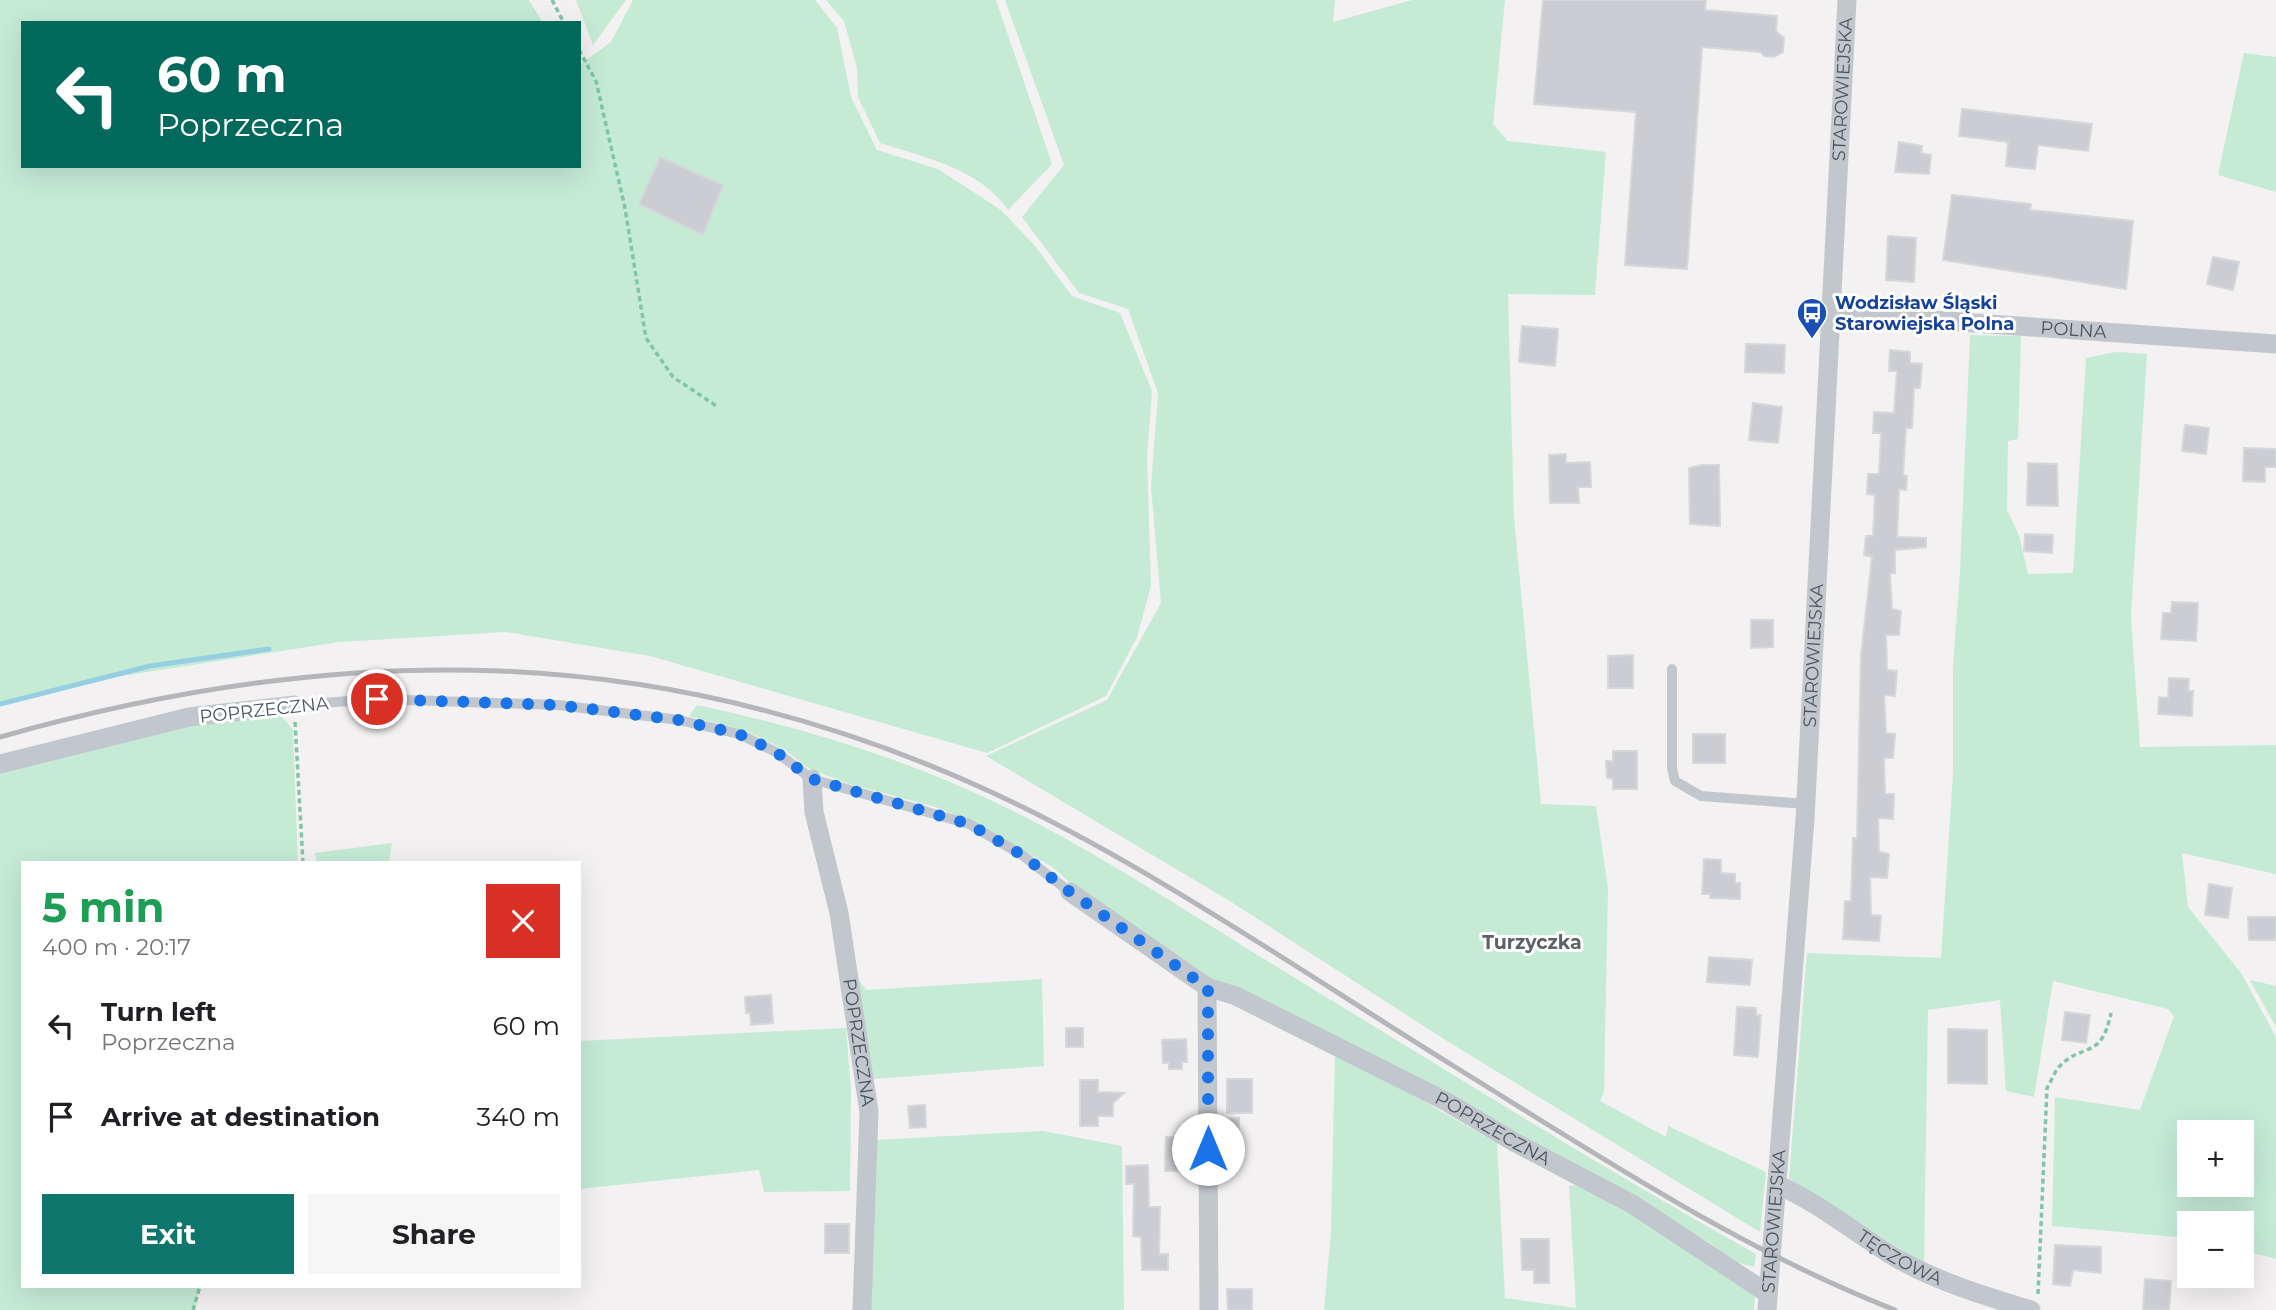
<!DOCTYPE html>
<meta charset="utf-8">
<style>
:root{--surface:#fff;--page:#f6f6f6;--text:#202124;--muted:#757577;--accent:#0f766e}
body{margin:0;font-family:Montserrat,sans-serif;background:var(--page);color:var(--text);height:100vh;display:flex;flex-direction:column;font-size:26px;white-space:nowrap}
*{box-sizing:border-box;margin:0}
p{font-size:23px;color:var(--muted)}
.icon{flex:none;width:38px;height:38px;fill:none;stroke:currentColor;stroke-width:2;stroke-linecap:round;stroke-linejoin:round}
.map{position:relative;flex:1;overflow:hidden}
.side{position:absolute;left:21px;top:861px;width:560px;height:427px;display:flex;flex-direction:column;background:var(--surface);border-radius:0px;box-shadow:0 7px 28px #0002}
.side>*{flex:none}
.top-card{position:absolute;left:21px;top:21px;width:560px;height:147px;border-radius:0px;box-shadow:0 7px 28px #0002;background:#00695c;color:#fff;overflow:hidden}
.tools{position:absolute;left:2177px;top:1120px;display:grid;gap:14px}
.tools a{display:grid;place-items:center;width:77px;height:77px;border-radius:0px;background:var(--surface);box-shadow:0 7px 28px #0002;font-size:35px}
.pin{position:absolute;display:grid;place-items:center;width:60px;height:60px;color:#fff;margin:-30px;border:4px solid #fff;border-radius:50%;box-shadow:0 2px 7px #0007}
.me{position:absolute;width:77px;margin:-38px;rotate:0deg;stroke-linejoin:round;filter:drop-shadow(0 0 5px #0008)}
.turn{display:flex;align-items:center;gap:24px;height:147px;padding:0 21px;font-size:32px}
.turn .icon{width:91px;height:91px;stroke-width:2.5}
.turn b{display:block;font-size:49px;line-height:60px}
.round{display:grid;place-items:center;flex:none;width:74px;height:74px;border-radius:0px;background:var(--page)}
.overview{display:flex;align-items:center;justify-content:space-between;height:119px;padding:0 21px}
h1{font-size:42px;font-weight:700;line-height:52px;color:#1e9e55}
.action{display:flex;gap:14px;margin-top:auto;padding:14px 21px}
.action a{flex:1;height:80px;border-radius:0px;background:var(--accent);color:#fff;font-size:28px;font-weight:700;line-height:80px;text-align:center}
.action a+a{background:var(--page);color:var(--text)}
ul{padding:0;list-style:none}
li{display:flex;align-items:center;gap:21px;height:91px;padding:0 21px}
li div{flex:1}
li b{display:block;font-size:26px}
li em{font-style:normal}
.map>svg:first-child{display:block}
</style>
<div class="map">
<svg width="2276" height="1310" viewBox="0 0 2276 1310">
<rect width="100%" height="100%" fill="#f3f1f1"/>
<g fill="#c5ebd5" fill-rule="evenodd">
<polygon points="0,0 529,0 543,23 23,23 23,166 579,166 579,65 611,42 633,0 815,0 837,28 851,97 877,150 938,169 1001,210 1035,246 1072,296 1120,313 1152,391 1147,456 1151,586 1137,637 1106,696 987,753 650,656 506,632 339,642 84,682 0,706"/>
<polygon points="576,0 626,0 593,45"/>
<path d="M826,0h170l56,164 -44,46c-27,-41 -85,-53 -128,-67l-22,-46 -1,-29 -13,-47z"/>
<polygon points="1005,0 1335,0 1333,22 1412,0 1505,0 1493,124 1508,141 1606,152 1595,295 1508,294 1514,517 1541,804 1596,806 1608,888 1604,1092 1600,1101 1666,1137 1668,1126 1766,1172 1760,1232 1447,1041 1228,900 986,756 1107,700 1161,603 1151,487 1158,393 1128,309 1079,293 1022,217 1064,165"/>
<polygon points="2244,53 2276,57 2276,192 2218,175"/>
<path d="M1970,335l51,1 -3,103 -10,2 -1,69 12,25 9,39 45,-1 13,-215 30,-6 31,2 -16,262 9,131 136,-2v129l-94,-21 6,54 53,66 35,64v222l-34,-9v-27h-53v15l-137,-12 3,-129 85,13 34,-94 -6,-7 -115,-28 -19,116 -28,-6 -6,-91 -72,10 -4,254 -135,-85 18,-226 134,5 12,-184v-108l7,-93zM2189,1132h53v53h-53z"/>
<path d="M697,705c113,24 226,59 330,113 89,46 173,102 258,154 157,95 311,193 471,282l-2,13 -21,-6 -22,-17 -92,-54 -407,-208 -117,-78 -43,-37 -67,-39 -46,-20 -92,-25 -37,-14 -25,-19 -38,-19 -58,-15z"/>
<polygon points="279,713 293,730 298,863 23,863 23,1286 200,1286 195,1310 0,1310 0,772 164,728"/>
<polygon points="392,843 389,863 317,863 315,853"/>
<polygon points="853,972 866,990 1042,979 1044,1066 873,1079"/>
<polygon points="2250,980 2276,986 2276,1027"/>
<polygon points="846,1028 851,1091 850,1191 764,1192 759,1170 579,1189 579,1041"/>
<polygon points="1335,1051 1497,1143 1505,1298 1576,1308 1569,1186 1581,1184 1680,1241 1755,1295 1754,1310 1324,1310 1331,1231"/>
<polygon points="1043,1131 1122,1146 1124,1310 869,1310 876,1140"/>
</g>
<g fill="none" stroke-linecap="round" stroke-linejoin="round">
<polyline stroke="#97cfe2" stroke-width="5" points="0,704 150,666 269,649"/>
</g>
<g fill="#cbcdd2" stroke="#d5d7db" stroke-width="2">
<polygon points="1543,0 1706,0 1705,10 1777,16 1776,31 1784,38 1783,52 1774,57 1764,56 1761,52 1702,47 1687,269 1625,265 1636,112 1534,104"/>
<polygon points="1962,109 2092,124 2088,151 2038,145 2035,169 2006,166 2008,142 1959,136"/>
<polygon points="1899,142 1922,146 1921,153 1931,155 1929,174 1895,172"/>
<polygon points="660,157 723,185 703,235 639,204"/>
<polygon points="1952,195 2031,204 2030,210 2133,221 2126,289 1943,260"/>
<polygon points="1888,236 1916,238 1914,282 1886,280"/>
<polygon points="2213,257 2239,262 2233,290 2207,284"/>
<polygon points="1522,326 1558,329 1555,366 1519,362"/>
<polygon points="1746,344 1785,345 1784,373 1745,372"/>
<polygon points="1890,350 1910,352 1910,363 1922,364 1920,388 1914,388 1912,428 1906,428 1903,475 1907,476 1906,490 1899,489 1897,537 1926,538 1926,547 1895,550 1895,573 1890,573 1892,609 1901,611 1899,635 1886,635 1887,670 1897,671 1895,696 1884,695 1886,733 1895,734 1893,758 1884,758 1885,794 1894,794 1893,819 1878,818 1879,852 1889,854 1887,878 1870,877 1871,915 1881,916 1879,941 1843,939 1845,901 1851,901 1853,838 1857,838 1861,656 1872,557 1864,555 1866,536 1873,536 1875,495 1867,494 1868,474 1879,474 1881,433 1873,433 1874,412 1894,413 1897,371 1889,371"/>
<polygon points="1753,403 1782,407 1778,443 1749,440"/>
<polygon points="2185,425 2209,428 2206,454 2182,451"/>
<polygon points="2244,448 2276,449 2276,467 2265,467 2265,482 2243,481"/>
<polygon points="1566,454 1566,463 1590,462 1591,487 1578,487 1579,503 1550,503 1549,455"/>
<polygon points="2028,463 2057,464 2058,506 2027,505"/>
<polygon points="1702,465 1719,465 1720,526 1690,524 1689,468"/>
<polygon points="2025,534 2053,535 2052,553 2024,551"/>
<polygon points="2172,602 2198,603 2196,641 2161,639 2163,613 2171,613"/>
<polygon points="1751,620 1773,620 1773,647 1751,648"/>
<polygon points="1633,655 1633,688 1608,688 1608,656"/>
<polygon points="2169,678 2189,679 2188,691 2193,691 2192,716 2158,714 2159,697 2168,698"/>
<rect x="1693" y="734" width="32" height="29"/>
<polygon points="1613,751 1637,751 1637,789 1613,789 1613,779 1607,778 1606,761 1613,761"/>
<polygon points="1704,859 1721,860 1721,873 1735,874 1735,883 1740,883 1740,899 1710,898 1710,894 1702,894"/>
<polygon points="2209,884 2232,888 2228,918 2205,915"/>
<polygon points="2248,917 2276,917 2276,940 2249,940"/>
<polygon points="1709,957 1752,960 1750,985 1707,982"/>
<polygon points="771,995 773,1023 751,1025 750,1013 746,1013 745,997"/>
<polygon points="1737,1007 1756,1008 1756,1015 1761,1015 1758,1057 1734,1055"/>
<polygon points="2065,1012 2090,1015 2086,1043 2062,1040"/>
<rect x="1066" y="1028" width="17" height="19"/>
<polygon points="1948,1029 1987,1030 1987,1084 1948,1083"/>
<polygon points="1186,1039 1187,1062 1182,1062 1182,1069 1169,1069 1169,1063 1163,1063 1162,1040"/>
<rect x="1227" y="1079" width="25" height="34"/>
<polygon points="1080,1080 1098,1080 1098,1092 1124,1093 1113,1103 1113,1116 1098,1116 1098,1126 1080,1126"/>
<polygon points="925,1105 926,1127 910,1128 908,1106"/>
<polygon points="1239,1118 1239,1132 1220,1132 1220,1119"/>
<polygon points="1166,1137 1190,1137 1190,1164 1181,1164 1181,1171 1165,1171"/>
<polygon points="1148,1165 1149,1207 1160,1207 1159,1254 1168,1254 1168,1270 1142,1270 1141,1237 1133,1236 1134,1184 1126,1184 1126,1166"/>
<rect x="825" y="1224" width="24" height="29"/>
<polygon points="1521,1239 1549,1239 1549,1283 1534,1283 1534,1270 1522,1270"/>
<polygon points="2055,1245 2101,1247 2101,1273 2073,1270 2070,1286 2053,1284"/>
<polygon points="2145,1279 2171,1281 2169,1310 2143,1310"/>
<polygon points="1227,1289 1252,1289 1252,1310 1228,1310"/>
</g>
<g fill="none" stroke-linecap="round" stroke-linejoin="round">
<g stroke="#81c5a6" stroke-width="3.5" stroke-dasharray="5 3.5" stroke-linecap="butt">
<polyline points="552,0 564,23"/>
<polyline points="579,50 596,81 625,208 646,338 673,377 718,407"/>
<polyline points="295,722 303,863"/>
<path d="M2038,1294l9,-206c4,-6 7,-15 11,-20 24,-27 43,-6 53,-55"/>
<polyline points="193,1310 200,1286"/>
</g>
<g stroke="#c1c7cd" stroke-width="10">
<polyline points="1672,669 1672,768 1675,781 1701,796 1806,804"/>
<polyline points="295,705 377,699 558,705 679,720 739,734 776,752 812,779 969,824 1022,855 1070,892"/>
</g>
<g stroke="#c1c7cd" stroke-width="19">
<path id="s1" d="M1831,313l445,31"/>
<polyline points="0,764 189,717 295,705"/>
<path id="s2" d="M812,779l2,33 25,101 30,199 -7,198"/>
<path id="s3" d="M1070,892l137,95 29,9 211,106 67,40 118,62 135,89"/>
<polyline points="1207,987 1209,1310"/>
<path id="s4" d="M1778,1185c43,19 78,49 118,73 42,24 89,38 135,52"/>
<path id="s5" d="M1767,1310l38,-491 42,-819"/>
</g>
<path stroke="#b4b6ba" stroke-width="5" d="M0,737c343,-97 661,-97 989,54 160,74 313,181 463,274 144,89 285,183 443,245"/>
</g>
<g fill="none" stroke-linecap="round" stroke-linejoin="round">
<polyline stroke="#1a73e8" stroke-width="12" stroke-dasharray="0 21.6" points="377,699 558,705 678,720 739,734 776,752 812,779 969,824 1022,855 1070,892 1208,988 1208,1149"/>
</g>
<defs>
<g id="bus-pin" transform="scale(1.575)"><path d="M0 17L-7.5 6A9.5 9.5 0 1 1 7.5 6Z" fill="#1a4fb4" stroke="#fff"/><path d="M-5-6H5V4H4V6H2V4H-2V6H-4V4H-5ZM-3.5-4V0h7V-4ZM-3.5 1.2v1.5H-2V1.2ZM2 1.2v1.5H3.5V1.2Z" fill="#fff"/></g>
</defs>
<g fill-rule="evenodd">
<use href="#bus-pin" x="1812" y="313"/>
</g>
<g text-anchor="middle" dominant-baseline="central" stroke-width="6" stroke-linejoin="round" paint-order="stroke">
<g font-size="18" fill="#4b535c" stroke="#fff">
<text stroke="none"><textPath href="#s5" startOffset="1223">STAROWIEJSKA</textPath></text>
<text stroke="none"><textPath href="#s1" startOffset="243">POLNA</textPath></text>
<text stroke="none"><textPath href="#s5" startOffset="656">STAROWIEJSKA</textPath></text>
<text transform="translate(264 710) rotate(-6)">POPRZECZNA</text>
<text stroke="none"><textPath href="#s2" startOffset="268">POPRZECZNA</textPath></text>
<text stroke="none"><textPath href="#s3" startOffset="486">POPRZECZNA</textPath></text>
<text stroke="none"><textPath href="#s5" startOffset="89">STAROWIEJSKA</textPath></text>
<text stroke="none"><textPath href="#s4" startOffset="142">TĘCZOWA</textPath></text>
</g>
<g font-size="18" font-weight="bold" fill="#164399" stroke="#fff" text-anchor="start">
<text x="1835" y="303">Wodzisław Śląski<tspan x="1835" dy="21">Starowiejska Polna</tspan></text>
</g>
<g font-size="19" font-weight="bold" fill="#5e6165" stroke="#fff">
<text x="1532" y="942">Turzyczka</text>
</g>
</g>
</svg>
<div class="tools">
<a>+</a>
<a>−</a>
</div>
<div class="pin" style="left:377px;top:699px;background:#d93025"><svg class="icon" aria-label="arrive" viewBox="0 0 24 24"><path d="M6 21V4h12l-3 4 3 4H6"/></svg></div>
<svg class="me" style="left:1208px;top:1149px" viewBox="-20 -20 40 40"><circle r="19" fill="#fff"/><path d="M0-13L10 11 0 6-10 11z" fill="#1a73e8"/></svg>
<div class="top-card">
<div class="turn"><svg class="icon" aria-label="left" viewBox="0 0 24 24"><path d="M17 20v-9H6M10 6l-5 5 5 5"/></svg><div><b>60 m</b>Poprzeczna</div></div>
</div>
<section class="side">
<div class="overview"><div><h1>5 min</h1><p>400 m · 20:17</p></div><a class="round" style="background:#d93025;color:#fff"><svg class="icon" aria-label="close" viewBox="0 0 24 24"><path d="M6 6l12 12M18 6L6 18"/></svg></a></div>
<ul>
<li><svg class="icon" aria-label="left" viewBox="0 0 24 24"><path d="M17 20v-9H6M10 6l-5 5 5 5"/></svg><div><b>Turn left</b><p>Poprzeczna</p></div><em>60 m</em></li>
<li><svg class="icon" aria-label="arrive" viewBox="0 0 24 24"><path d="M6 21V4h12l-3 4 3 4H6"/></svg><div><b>Arrive at destination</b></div><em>340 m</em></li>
</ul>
<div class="action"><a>Exit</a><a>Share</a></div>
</section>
</div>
